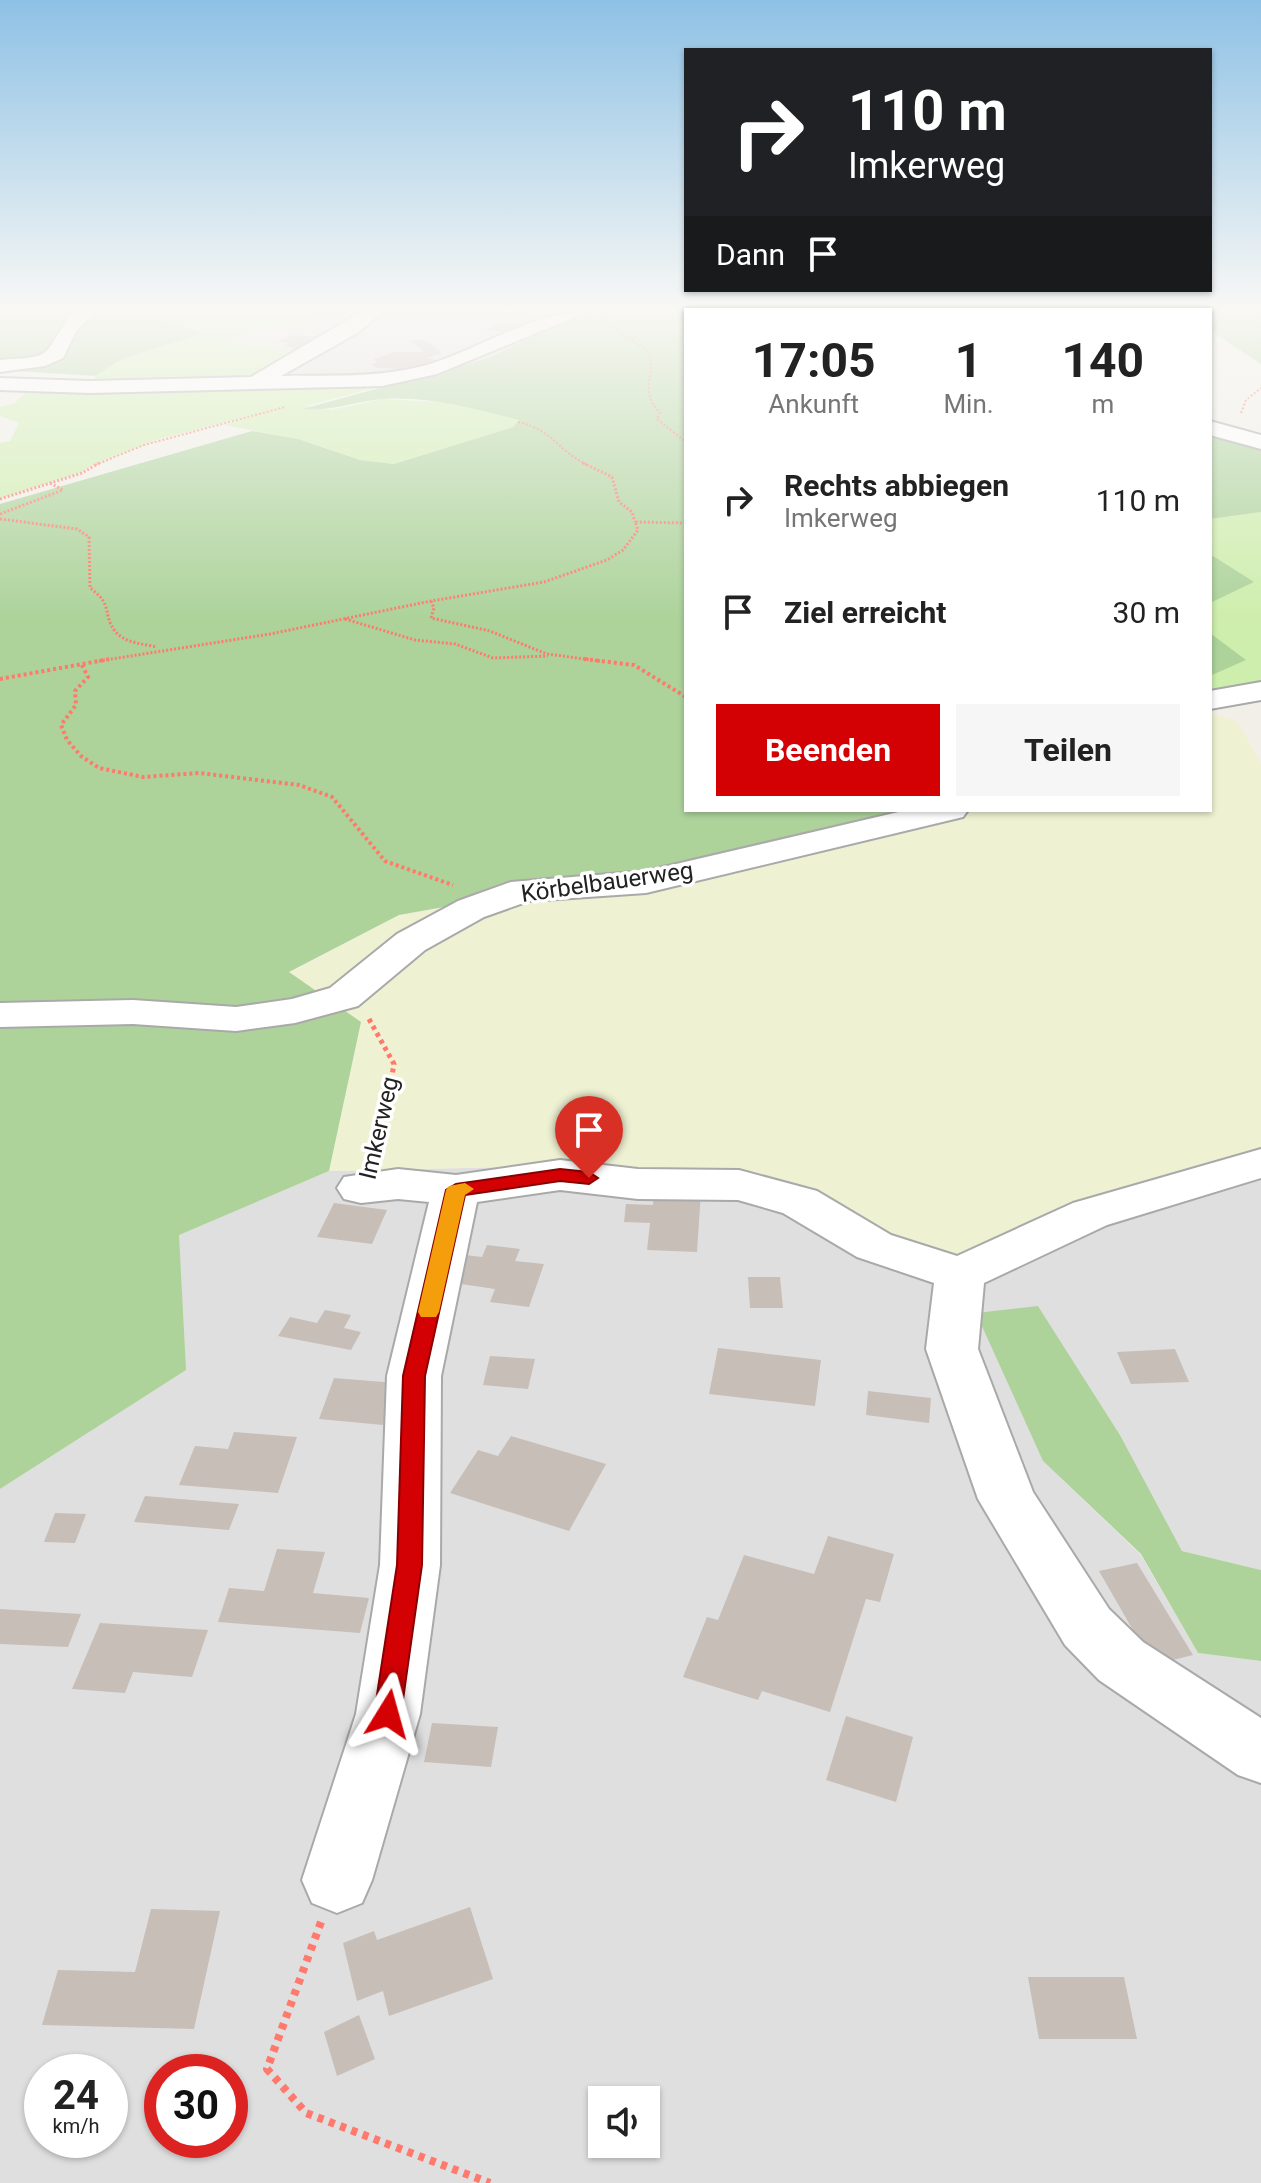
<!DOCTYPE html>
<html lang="de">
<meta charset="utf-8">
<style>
:root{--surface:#fff;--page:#f6f6f6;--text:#222;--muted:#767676;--accent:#d30004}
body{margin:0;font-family:Roboto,sans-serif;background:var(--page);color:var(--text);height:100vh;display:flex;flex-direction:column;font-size:30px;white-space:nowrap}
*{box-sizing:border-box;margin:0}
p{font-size:26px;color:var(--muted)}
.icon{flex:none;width:44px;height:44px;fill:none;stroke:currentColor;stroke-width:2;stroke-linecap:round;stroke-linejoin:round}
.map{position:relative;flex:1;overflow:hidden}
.details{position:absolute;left:684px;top:308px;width:528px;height:504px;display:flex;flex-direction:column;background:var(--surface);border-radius:0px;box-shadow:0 2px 6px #0004}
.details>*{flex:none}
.top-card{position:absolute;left:684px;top:48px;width:528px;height:244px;border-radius:0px;box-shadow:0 2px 6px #0004;background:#202124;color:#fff;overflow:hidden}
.tools{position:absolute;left:588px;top:2086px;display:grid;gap:16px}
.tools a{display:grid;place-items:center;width:72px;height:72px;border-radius:0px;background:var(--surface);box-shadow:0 2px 6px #0004;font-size:40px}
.speed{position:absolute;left:24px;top:2054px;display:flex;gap:16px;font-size:40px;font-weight:700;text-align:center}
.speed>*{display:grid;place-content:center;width:104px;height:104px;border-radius:50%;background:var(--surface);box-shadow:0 2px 6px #0004;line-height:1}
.speed small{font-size:20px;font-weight:400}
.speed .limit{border:12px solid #d22;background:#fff;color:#111}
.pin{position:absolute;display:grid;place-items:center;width:68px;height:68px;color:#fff;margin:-82px -34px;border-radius:50% 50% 50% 0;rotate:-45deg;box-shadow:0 0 8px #0007}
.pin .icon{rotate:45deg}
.me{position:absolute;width:88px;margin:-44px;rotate:8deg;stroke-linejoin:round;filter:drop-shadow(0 0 6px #0008)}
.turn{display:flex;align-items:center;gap:28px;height:168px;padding:0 32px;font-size:36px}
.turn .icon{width:104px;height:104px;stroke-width:2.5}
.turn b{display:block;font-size:56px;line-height:68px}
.then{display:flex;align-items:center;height:76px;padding:0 32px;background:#0003;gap:16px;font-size:30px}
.eta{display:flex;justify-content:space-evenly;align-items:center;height:136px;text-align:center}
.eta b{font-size:48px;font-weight:700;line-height:56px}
.primary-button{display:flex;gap:16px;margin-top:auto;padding:16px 32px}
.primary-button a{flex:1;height:92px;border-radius:0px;background:var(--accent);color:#fff;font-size:32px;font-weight:700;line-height:92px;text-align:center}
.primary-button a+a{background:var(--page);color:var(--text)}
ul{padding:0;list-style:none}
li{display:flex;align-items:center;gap:24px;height:112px;padding:0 32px}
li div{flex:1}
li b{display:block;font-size:30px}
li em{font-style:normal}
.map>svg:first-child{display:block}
</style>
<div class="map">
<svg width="1261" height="2183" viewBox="0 0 1261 2183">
<rect width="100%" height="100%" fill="#f2efe8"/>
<g fill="#e0dfdf" fill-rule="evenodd">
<polygon points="300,312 584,312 488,358 393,383 268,378 225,343 249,333 314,321"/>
<path d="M1261,1152v418l-79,-19 -62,-116 -82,-129 5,155 98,94 57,98 63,8v522h-1261v-694l185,-119 -7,-135 151,-64 279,-6 148,17 331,25 72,-30zM42,2072h68v68h-68zM162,2072h68v68h-68zM602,2100h44v44h-44z"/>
</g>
<polygon fill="#eff1d3" points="1210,713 1237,721 1261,763 1261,1155 1159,1177 954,1258 922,1253 756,1182 608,1165 329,1171 361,1022 289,973 399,915 502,898 917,810 1210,810"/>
<g fill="#ceeead">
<polygon points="158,312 300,312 315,320 249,333 227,342 299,350 247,379 94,385 95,376 122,359 203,333 153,316"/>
<polygon points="367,381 393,383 305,406 331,410 383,399 454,403 520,420 513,427 394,464 360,460 298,439 224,425 258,414 159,439 94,464 79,473 0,498 0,443 10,441 19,423 0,416 0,407 15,403 24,394 10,387 356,383 332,392"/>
<polygon points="1261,512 1261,684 1210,693 1210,676 1245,660 1210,633 1210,603 1253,582 1210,554 1210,519"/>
</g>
<g fill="#add39b">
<polygon points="0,312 158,312 154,316 204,333 122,359 95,376 0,370"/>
<path d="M584,312h102v498h231l-253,58 -265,47 -110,57 72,50 -32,149 -150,64 7,135 -186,119v-985l252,-73 46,8 62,21 34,4 119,-37 6,-7c-44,-11 -89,-24 -135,-21 -30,2 -47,12 -81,10l185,-51z"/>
<polygon points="1219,312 1261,312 1261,364 1211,331"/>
<polygon points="1210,435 1261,450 1261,512 1210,519"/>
<polygon points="1210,554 1254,582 1210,603"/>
<polygon points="1210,633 1246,660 1210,676"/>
<polygon points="1038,1306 1120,1435 1182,1551 1261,1570 1261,1661 1198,1653 1141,1554 1043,1461 976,1313"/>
</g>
<g fill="#c7beb7">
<polygon points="497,322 518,324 506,332 486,330"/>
<polygon points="293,335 316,337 296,348 284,346 291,343 277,342"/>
<polygon points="425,340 442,353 427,358 436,360 406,369 377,368 371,364 378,362 373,359 395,352 424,352 410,341"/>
<polygon points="654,1190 701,1192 697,1252 647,1250 650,1223 624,1222 626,1204 653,1205"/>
<polygon points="334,1203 387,1210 372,1244 317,1237"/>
<polygon points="487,1245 520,1249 515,1261 544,1264 529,1307 490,1302 495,1289 454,1283 465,1255 482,1257"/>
<polygon points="748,1277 780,1277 783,1308 750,1308"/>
<polygon points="325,1310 351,1315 344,1328 361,1332 351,1350 278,1336 290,1317 317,1323"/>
<polygon points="718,1348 821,1360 815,1406 709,1394"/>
<polygon points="1175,1349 1189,1382 1131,1384 1117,1352"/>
<polygon points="490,1356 535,1359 528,1389 483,1385"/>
<polygon points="334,1378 396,1383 383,1425 319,1419"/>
<polygon points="868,1391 931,1398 929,1423 866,1415"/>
<polygon points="234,1432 297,1437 278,1493 179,1485 195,1446 228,1449"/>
<polygon points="511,1436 606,1464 569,1531 450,1493 478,1450 498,1456"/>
<polygon points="145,1496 239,1504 229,1530 134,1522"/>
<polygon points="55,1513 86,1514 75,1543 44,1542"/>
<polygon points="828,1536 894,1554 880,1602 866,1599 830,1712 762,1691 758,1700 683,1677 707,1617 718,1620 744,1555 814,1574"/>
<polygon points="277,1549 325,1552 313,1593 369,1598 360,1633 218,1622 229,1588 264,1591"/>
<polygon points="1137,1563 1193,1655 1153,1665 1099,1571"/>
<polygon points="0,1609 81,1614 68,1647 0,1644"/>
<polygon points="100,1623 208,1630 192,1677 133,1672 125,1693 72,1689"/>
<polygon points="846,1716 913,1737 896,1802 826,1780"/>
<polygon points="432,1723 498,1727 491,1767 424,1762"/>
<polygon points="470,1907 493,1979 389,2016 383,1991 357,2001 343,1943 374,1931 377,1940"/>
<polygon points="151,1909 220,1911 194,2029 42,2025 58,1970 135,1972"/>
<polygon points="1028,1977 1124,1977 1137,2039 1039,2039"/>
<polygon points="359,2015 375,2059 337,2076 324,2032"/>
</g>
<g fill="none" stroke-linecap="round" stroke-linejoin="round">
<g stroke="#a9a9a9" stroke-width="4">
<g id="minor">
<path d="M74,312h21l-19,19 -13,27 -18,8 -45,6v-12c13,-2 33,0 44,-7 9,-6 19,-31 30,-41z"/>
<path d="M361,312h21l-23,20 -78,44c47,-1 96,2 142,-10 55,-15 106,-54 164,-54l-150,62 -55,12 -292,7 -90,-3v-12l90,3 161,-4z"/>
<polygon points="1210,421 1261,435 1261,449 1210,435"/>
<polygon points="1261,682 1261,700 1210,709 1210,691"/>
<polygon points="907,810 968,810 963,817 646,893 529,901 484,917 425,950 358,1006 295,1023 236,1031 133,1024 0,1027 0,1003 133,1000 236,1007 292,999 330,988 397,934 458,901 511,882 646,871"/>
<polygon points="1261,1149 1261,1178 1107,1225 984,1283 978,1349 1033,1492 1109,1609 1143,1642 1261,1718 1261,1783 1238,1775 1099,1680 1065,1645 978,1499 926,1349 934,1283 857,1257 783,1213 738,1200 638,1199 560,1190 477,1202 441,1376 440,1565 420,1714 372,1880 362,1903 337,1913 312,1903 302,1880 356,1714 380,1565 387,1376 429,1202 398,1199 361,1203 344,1199 337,1188 344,1177 398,1169 456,1175 560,1160 638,1169 739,1170 817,1191 891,1235 957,1256 1073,1203"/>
</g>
</g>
<g stroke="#ff796c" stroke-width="2" stroke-dasharray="2 2" stroke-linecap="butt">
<path d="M599,318l50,34c7,26 -11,37 11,61l-3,6 29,23"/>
<polyline points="1241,413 1246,400 1261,388"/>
<path d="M518,422c35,8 39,28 69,43"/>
<polyline points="95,465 144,445 285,407"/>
</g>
<g stroke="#ff796c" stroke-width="3" stroke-dasharray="2 2" stroke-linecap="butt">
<polyline points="583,463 612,477 619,502 632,512 635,522"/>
<polyline points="0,499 82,473 99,463"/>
<polyline points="0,514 63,490 50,483"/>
<path d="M0,519l77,10 12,8 1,51c24,17 12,26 25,43 9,12 29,13 42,16"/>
<polyline points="431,601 434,608 431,618 490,631 547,654 600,661"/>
<polyline points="345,619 415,640 455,644 493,658 548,656"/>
<polyline points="99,661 270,634 431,601 544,582 607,560 623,550 638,530 635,522 686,523"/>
</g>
<g stroke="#ff796c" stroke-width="4" stroke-dasharray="3 3" stroke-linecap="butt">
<polyline points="584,659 634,665 686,697"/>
<polyline points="82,665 88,677 75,691 76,705 61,725 67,740 81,756 99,768 143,777 199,773 299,785 332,797 385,861 453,885"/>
<polyline points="0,679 110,659"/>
</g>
<polyline stroke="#ff796c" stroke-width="5" stroke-dasharray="4 4" stroke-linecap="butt" points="369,1019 394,1064 383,1127 373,1155"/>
<polyline stroke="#ff796c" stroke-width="8" stroke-dasharray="6 6" stroke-linecap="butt" points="321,1922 267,2069 306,2113 490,2183"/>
<use href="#minor" fill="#fff" fill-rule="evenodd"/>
</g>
<linearGradient id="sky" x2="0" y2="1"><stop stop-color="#8ec1e5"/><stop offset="0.5" stop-color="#f9f8f5"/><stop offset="1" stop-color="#f9f8f5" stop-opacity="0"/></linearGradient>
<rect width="1261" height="618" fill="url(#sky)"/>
<polygon fill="#d30004" stroke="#890003" stroke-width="2" points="560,1169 589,1172 598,1178 589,1184 560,1181 465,1195 425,1376 422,1565 401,1714 397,1723 388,1726 378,1723 374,1714 397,1565 403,1376 446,1190 456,1184"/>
<polygon fill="#f59e0b" points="465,1183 474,1189 465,1195 439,1312 436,1317 421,1317 418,1312 446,1190 449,1186"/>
<g text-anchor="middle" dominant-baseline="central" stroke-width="7" stroke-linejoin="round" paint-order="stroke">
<g font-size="24" fill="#222" stroke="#fff">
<text transform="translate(607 882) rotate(-8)">Körbelbauerweg</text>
<text transform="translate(379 1128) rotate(-77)">Imkerweg</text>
</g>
</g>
</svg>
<div class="tools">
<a><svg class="icon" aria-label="sound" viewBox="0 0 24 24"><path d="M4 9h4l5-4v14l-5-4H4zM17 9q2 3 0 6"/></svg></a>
</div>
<div class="speed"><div>24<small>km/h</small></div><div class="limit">30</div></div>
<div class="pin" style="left:589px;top:1178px;background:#d93025"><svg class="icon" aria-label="arrive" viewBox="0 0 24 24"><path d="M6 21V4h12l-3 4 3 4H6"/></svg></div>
<svg class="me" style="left:388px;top:1714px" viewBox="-20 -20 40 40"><path d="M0-17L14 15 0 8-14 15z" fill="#d30004" stroke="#fff" stroke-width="4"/></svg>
<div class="top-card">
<div class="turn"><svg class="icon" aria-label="right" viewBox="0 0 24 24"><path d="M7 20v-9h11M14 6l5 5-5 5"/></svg><div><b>110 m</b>Imkerweg</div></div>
<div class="then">Dann<svg class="icon" aria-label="arrive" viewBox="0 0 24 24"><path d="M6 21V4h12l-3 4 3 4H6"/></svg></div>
</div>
<section class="details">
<div class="eta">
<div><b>17:05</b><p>Ankunft</p></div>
<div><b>1</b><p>Min.</p></div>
<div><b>140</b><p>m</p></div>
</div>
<ul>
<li><svg class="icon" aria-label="right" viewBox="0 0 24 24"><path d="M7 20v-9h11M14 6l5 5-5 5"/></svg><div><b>Rechts abbiegen</b><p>Imkerweg</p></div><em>110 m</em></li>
<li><svg class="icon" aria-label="arrive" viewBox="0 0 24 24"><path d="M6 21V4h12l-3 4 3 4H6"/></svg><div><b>Ziel erreicht</b></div><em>30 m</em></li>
</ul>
<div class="primary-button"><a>Beenden</a><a>Teilen</a></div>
</section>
</div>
